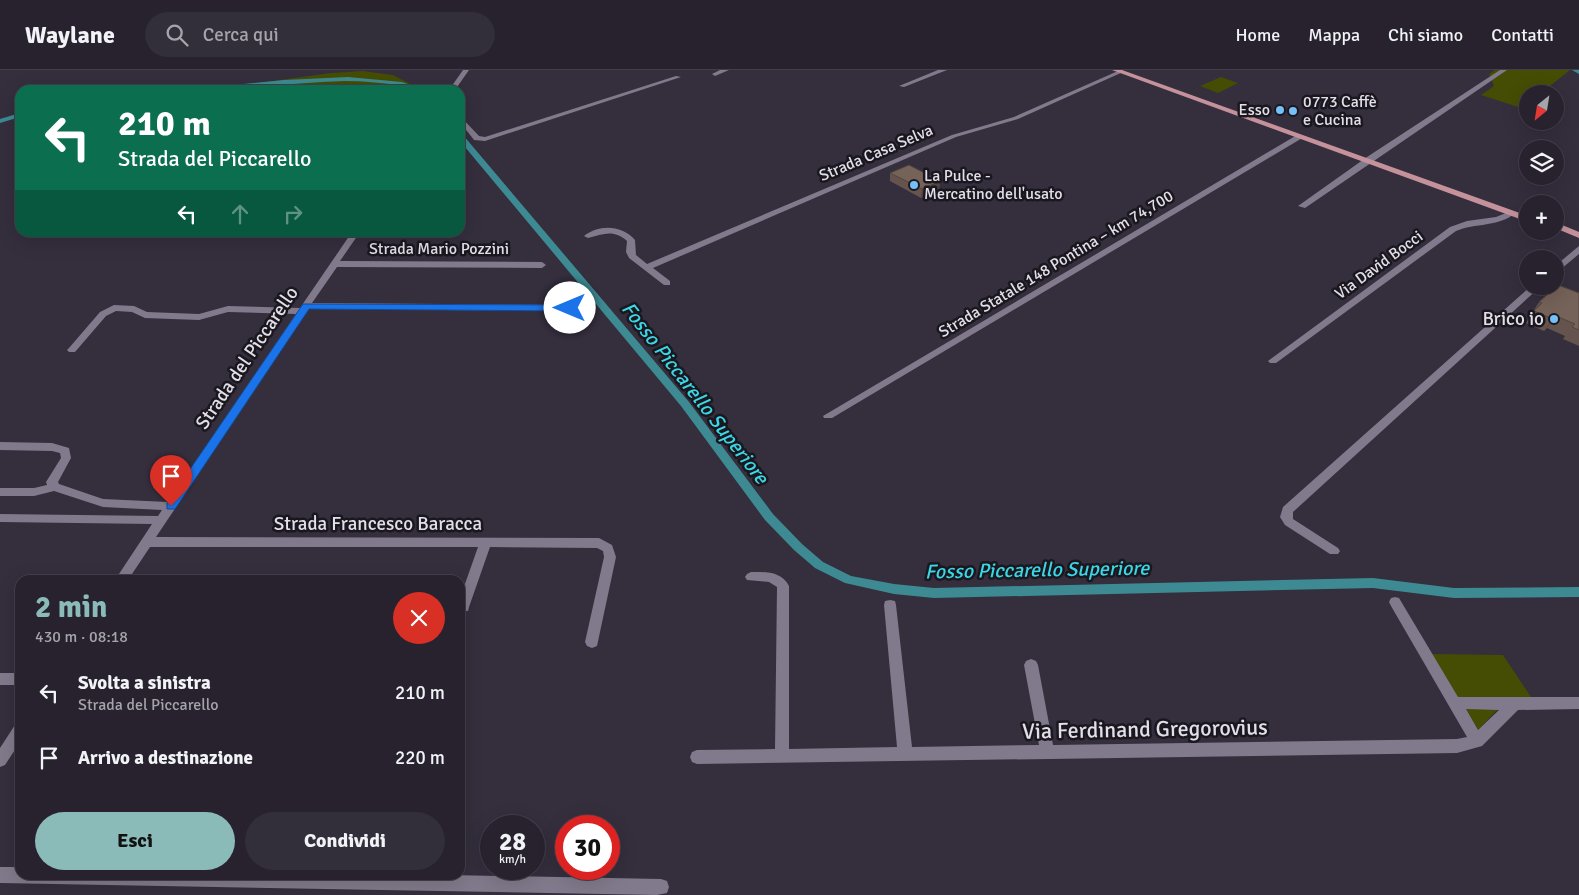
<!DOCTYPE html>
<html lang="it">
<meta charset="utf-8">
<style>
:root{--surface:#27222e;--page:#332f3a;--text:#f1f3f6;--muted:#a4a4aa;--line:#433f4a;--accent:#8bbbb9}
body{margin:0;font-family:Signika,sans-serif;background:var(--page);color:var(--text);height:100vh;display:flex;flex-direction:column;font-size:19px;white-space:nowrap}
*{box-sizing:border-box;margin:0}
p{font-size:16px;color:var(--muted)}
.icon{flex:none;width:28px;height:28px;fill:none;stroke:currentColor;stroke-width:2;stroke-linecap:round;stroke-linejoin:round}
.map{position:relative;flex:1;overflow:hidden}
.side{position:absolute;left:15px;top:505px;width:450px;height:305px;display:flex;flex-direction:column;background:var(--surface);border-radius:15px;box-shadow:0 5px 20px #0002,0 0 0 1px var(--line)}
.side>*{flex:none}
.top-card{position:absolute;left:15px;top:15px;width:450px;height:152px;border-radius:15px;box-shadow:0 5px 20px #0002,0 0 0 1px var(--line);background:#0b6e4f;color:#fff;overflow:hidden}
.needle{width:32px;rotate:210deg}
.tools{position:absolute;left:1519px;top:15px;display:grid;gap:10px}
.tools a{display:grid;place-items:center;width:45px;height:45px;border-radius:50%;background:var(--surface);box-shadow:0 5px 20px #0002,0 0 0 1px var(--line);font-size:25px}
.speed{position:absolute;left:480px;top:745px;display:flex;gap:10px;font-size:25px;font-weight:700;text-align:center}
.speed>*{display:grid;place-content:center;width:65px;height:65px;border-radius:50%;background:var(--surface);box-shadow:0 5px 20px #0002,0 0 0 1px var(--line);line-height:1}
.speed small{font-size:12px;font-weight:400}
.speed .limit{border:8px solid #d22;background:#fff;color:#111}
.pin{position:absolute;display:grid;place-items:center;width:42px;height:42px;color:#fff;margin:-51px -21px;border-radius:50% 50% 50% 0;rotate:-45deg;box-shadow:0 0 5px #0007}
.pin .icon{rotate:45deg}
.me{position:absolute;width:55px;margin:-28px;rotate:270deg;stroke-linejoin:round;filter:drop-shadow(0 0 4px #0008)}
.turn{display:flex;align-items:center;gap:18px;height:105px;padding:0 20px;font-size:22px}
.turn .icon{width:65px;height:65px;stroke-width:2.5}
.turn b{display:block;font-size:35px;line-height:42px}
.lanes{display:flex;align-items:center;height:48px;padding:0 20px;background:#0003;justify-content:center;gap:25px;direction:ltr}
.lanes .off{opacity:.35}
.round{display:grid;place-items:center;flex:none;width:52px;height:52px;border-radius:26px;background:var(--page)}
.head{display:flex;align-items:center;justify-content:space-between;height:85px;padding:0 20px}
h1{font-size:30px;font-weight:800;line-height:38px;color:var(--accent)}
.action{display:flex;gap:10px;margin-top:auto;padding:10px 20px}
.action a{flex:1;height:58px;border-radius:30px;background:var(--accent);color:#111;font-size:20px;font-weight:800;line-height:58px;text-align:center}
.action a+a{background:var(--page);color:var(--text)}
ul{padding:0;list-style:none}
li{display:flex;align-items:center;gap:15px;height:65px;padding:0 20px}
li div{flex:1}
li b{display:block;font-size:19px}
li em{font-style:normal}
header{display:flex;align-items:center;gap:30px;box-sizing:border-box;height:70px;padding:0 25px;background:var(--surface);border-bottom:1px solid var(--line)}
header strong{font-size:24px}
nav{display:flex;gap:28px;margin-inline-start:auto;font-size:18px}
.search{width:350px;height:45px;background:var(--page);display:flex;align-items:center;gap:12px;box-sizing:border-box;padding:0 18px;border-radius:28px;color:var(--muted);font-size:19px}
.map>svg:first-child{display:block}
</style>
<header>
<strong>Waylane</strong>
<div class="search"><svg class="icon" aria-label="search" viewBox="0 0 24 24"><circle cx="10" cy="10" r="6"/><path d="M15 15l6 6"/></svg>Cerca qui</div>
<nav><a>Home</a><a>Mappa</a><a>Chi siamo</a><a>Contatti</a></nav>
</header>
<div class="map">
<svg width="1579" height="825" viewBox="0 0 1579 825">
<rect width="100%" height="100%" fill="#342e3d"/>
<g fill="#454c03">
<polygon points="1495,0 1570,0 1540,24 1528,24 1527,33 1521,38 1481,25 1494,16 1489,4"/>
<polygon points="363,1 393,5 422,20 233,20 238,16 330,3"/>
<polygon points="1221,7 1238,13 1218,23 1200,16"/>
<polygon points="1432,584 1503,585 1531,627 1457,627"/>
<polygon points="1466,639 1498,639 1478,660"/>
</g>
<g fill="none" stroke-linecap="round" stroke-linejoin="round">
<g fill="#3d8a93" fill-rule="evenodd">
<polygon points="1572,0 1579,0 1579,4"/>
<path d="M348,7l54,5 23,8c-9,0 -17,-3 -26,-5 -18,-2 -36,-4 -54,-4 -49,1 -97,9 -146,9l3,-2 82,-8z"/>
<polygon points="20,43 20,47 0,53 0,49"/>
<polygon points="460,65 463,65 689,332 773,444 802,474 823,492 851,506 894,514 934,518 1373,508 1454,518 1579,517 1579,527 1454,528 1373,518 934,528 894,524 845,513 815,498 794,480 765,450 681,336 460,71"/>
</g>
<g fill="#807a8c" fill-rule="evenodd">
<polygon points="463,0 469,0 455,20 449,20"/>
<polygon points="720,0 729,0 715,6 712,4"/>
<polygon points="938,0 947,0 904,17 899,16"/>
<polygon points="1500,0 1507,0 1305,138 1298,136 1367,87"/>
<path d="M1118,1l5,1 -105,47 -62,18 -303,131 17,13v4h-6l-35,-27 -3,-6 1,-11c-13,-12 -24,-7 -39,-3l-4,-2c15,-12 38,-11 51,4l1,15 11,9 305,-129 62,-18z"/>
<polygon points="676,6 681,7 485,71 474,70 460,52 460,46 479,66 485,67"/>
<polygon points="1297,65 1304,67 832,348 824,348 823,346"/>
<path d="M1511,141l4,2c-15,14 -41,10 -59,18l-180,132h-6l-2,-2 182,-134 17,-6 29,-4z"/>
<polygon points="352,162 360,162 340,191 542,192 546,195 542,198 337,197 312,233 570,235 575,238 570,241 309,239 156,467 599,468 612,475 616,487 597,576 592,578 587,576 585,572 604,487 603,481 597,478 490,477 469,537 468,541 460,541 460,528 478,477 150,477 128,510 115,510 152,454 0,452 0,444 158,446 162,440 103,437 54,421 34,426 0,426 0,418 34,418 47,415 46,412 61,388 60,383 52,381 0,380 0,372 52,373 69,378 71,388 58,412 59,414 103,429 168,432 296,244 228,242 199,250 145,248 132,242 116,241 106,246 75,282 69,282 67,280 69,278 100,242 114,235 134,236 147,242 199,244 228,236 300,238"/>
<polygon points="1579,176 1579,184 1555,204 1555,196"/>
<polygon points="1531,216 1541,216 1293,442 1293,449 1338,478 1340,481 1338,484 1330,484 1285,455 1280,447 1283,437"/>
<path d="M751,502c15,0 30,-1 38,14v163l108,-2 -13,-142 1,-4 5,-1 5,1 1,4 16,142 127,-2 -15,-80 2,-4 5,-2 5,2 2,4 15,80 404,-6 10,-2 -76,-131 -2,-4 2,-4 4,-1 4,1 59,99h121v12l-61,1 -36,36 -25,7 -760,11 -5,-2 -2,-5 2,-5 5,-2 78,-1 2,-162 -8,-5 -22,-2 -2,-3 2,-3zM1466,639l33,1 -21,20z"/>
<rect x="0" y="603" width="20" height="12"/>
<polygon points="20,654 20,672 5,695 0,697 0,678 15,655"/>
<polygon points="0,797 20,797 20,805 450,805 661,809 667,811 669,817 667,823 657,825 0,813"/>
</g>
<g fill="#c5929c" fill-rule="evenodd">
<polygon points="1112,0 1122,0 1528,146 1528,152"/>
<polygon points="1555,152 1579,162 1579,168 1555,158"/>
</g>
</g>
<g fill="#65544d">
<polygon points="890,103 940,111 939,119 921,128 890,111"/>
<polygon points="1579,223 1579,276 1563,269 1565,266 1547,258 1544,261 1526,253 1539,232"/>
</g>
<g fill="#52453e">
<polygon points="940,111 939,119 921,128 922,119"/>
<polygon points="1556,246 1547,258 1544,261 1553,249"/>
</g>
<g fill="#756259" stroke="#52453e">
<polygon points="909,95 940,111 922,119 890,103"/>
<polygon points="1558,215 1579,223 1579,260 1572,257 1575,254 1556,246 1553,249 1534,241 1542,233 1539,232"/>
</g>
<polygon fill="#1a73e8" stroke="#114b97" points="303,234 570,235 574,238 570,241 309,239 175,439 167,439 167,433"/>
<g fill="#75c0f6" stroke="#1a171e" stroke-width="2">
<circle cx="1280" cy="40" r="5"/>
<circle cx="1293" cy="41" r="5"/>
<circle cx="914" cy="115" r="5"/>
<circle cx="1554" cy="249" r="5"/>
</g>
<g text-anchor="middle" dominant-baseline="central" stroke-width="5" stroke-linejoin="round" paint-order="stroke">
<g font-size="16" fill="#e3dfea" stroke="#1a171e" text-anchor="start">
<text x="1303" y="32">0773 Caffè<tspan x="1303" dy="18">e Cucina</tspan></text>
<text x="1270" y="40" text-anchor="end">Esso</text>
<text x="924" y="106">La Pulce -<tspan x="924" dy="18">Mercatino dell'usato</tspan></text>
</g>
<g font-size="16" fill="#e3dfea" stroke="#1a171e">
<text transform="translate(876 83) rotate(-23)">Strada Casa Selva</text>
<text x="439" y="179">Strada Mario Pozzini</text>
<text transform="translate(1056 194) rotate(-31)">Strada Statale 148 Pontina – km 74,700</text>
<text transform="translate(1379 195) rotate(-36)">Via David Bocci</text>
</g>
<g font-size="19" fill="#e3dfea" stroke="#1a171e" text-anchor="end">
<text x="1544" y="249">Brico io</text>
</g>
<g font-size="19" fill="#e3dfea" stroke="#1a171e">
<text transform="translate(247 288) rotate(-56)">Strada del Piccarello</text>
<text x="378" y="454">Strada Francesco Baracca</text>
</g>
<g font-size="20" font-style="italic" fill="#3ad7e6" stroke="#1a171e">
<text transform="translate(695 323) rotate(52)">Fosso Piccarello Superiore</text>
<text transform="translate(1037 500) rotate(-1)">Fosso Piccarello Superiore</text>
</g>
<g font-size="22" fill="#e3dfea" stroke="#1a171e">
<text transform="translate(1145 659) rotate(-1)">Via Ferdinand Gregorovius</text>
</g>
</g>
</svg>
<div class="tools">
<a><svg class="needle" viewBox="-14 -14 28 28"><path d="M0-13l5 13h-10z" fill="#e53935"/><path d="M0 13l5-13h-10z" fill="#a4a4aa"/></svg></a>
<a><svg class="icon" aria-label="layers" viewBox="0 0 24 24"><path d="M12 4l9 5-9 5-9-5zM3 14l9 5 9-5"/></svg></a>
<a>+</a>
<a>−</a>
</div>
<div class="speed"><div>28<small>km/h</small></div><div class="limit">30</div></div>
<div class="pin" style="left:171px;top:436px;background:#d93025"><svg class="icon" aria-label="arrive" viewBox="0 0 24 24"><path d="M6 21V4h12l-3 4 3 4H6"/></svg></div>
<svg class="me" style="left:570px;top:238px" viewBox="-20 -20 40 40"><circle r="19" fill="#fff"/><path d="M0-13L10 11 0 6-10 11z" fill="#1a73e8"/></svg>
<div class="top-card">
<div class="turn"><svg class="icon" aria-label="left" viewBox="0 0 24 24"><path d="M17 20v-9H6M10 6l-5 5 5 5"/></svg><div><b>210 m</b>Strada del Piccarello</div></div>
<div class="lanes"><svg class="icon" aria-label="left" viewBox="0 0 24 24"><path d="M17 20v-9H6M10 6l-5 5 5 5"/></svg><svg class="icon off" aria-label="ahead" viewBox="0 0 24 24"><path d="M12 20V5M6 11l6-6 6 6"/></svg><svg class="icon off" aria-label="right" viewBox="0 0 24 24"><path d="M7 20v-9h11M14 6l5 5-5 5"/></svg></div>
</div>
<section class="side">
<div class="head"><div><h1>2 min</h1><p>430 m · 08:18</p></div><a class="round" style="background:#d93025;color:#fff"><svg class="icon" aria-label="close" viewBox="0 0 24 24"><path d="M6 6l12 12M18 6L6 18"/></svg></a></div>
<ul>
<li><svg class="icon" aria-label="left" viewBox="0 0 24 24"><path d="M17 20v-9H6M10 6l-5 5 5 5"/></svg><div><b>Svolta a sinistra</b><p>Strada del Piccarello</p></div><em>210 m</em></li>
<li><svg class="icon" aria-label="arrive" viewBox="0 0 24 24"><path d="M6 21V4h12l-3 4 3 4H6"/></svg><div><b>Arrivo a destinazione</b></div><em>220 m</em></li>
</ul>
<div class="action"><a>Esci</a><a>Condividi</a></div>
</section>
</div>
